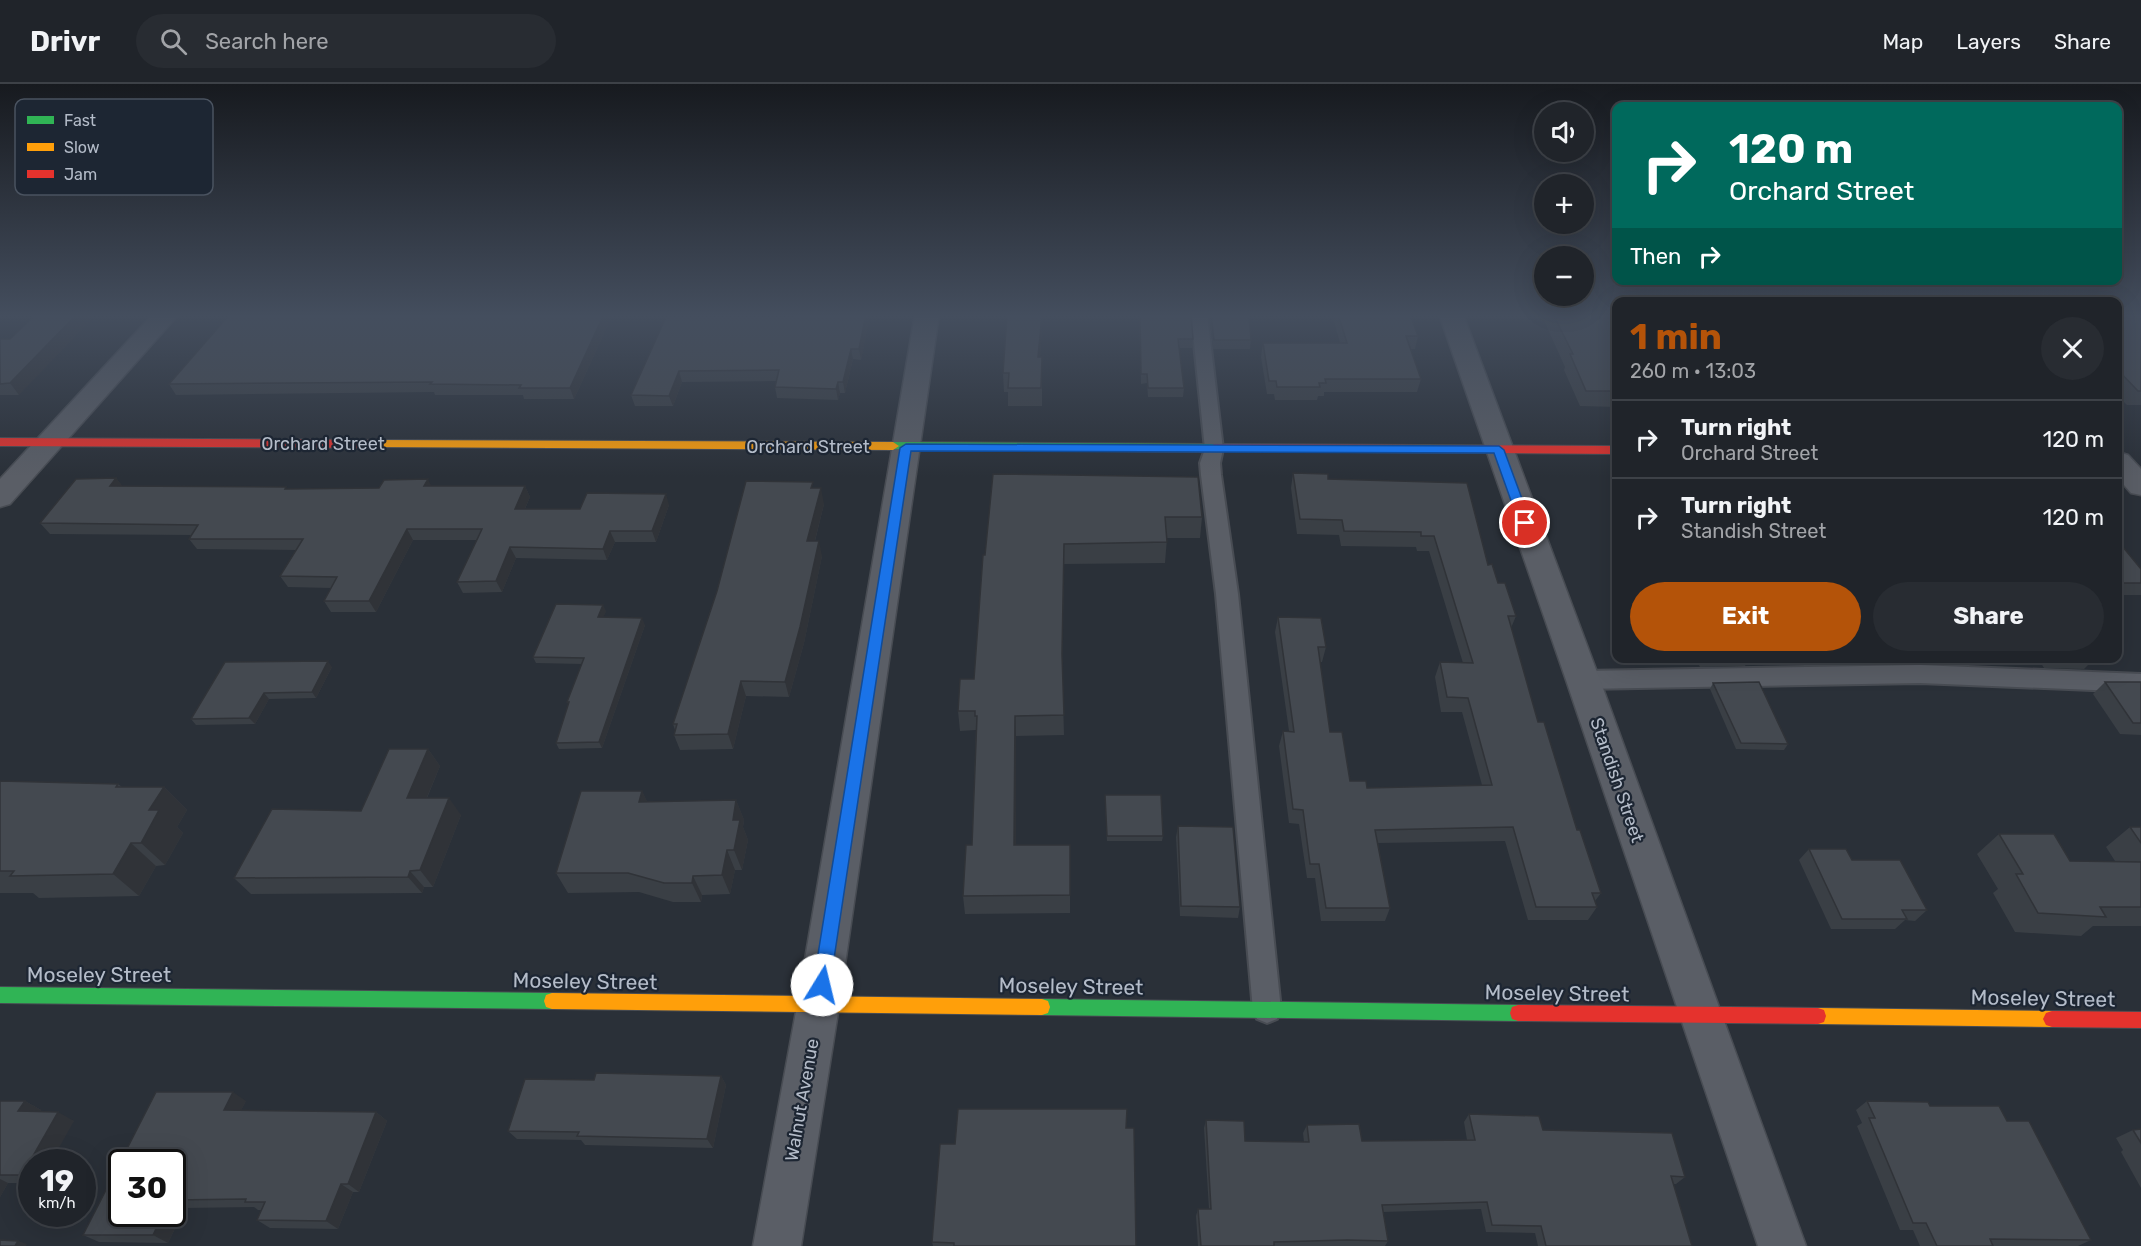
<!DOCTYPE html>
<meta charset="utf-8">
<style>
:root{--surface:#20242a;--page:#282c32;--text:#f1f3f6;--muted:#a2a4a8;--line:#3d4147;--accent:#b45309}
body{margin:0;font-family:Rubik,sans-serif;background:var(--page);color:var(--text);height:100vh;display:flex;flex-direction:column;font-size:22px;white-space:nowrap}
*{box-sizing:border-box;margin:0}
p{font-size:20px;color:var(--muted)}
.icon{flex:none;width:33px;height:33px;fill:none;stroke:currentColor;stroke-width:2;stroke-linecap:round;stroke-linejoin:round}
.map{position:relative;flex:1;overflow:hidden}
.drawer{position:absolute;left:1612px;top:213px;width:510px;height:366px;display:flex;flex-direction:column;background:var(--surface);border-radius:12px;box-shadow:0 6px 24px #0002,0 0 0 2px var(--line)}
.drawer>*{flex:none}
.banner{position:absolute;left:1612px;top:18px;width:510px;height:183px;border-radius:12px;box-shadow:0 6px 24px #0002,0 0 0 2px var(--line);background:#00695c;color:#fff;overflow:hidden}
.tools{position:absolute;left:1534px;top:18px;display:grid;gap:12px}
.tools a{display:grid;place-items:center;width:60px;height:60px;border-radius:50%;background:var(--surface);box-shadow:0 6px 24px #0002,0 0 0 2px var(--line);font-size:30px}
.speed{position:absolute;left:18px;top:1065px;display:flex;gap:12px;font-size:30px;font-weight:700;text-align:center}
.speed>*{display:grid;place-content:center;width:78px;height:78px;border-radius:50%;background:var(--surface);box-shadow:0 6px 24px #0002,0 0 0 2px var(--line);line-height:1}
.speed small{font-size:15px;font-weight:400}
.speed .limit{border:3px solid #111;border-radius:9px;background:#fff;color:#111}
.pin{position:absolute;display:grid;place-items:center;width:51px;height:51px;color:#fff;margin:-26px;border:3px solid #fff;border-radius:50%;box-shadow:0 2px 6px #0007}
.me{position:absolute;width:66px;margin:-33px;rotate:9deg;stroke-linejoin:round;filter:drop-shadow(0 0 4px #0008)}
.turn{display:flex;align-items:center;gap:21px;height:126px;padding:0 18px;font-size:27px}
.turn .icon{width:78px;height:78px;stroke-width:2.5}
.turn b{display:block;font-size:42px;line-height:51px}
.then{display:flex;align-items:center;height:57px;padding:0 18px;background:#0003;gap:12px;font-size:22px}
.round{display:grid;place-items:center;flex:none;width:63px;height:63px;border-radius:32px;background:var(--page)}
.head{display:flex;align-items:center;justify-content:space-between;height:102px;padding:0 18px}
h1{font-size:36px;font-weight:700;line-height:45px;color:var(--accent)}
.button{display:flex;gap:12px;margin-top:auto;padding:12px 18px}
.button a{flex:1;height:69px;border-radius:36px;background:var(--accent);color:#fff;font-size:24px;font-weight:700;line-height:69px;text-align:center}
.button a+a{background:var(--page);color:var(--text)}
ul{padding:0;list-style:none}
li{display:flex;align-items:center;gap:18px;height:78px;padding:0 18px;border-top:2px solid var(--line)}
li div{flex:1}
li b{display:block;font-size:22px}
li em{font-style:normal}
header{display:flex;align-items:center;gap:36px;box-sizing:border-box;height:84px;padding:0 30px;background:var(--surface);border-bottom:2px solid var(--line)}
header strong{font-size:28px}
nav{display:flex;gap:33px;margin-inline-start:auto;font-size:21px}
.search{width:420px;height:54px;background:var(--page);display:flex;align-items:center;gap:15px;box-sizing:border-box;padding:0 21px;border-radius:33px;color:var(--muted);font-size:22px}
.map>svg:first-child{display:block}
</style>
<header>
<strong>Drivr</strong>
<div class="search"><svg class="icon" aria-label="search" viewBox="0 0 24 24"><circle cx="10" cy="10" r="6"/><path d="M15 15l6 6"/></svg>Search here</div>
<nav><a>Map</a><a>Layers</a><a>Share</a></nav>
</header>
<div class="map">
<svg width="2141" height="1162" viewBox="0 0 2141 1162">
<rect width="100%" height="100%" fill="#2a3038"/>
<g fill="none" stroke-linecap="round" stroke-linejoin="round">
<g stroke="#484c53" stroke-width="4">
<g id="lane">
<polygon points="1191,230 1207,230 1223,365 1220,379 1221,391 1238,510 1281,926 1277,935 1267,939 1257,935 1253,926 1216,510 1201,391 1200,379 1205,365"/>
<polygon points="1920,581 2141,590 2141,608 1920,599 1583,605 1575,602 1572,596 1575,590 1583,587"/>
</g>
</g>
<g stroke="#484c53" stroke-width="3">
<g id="street">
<polygon points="153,230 179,230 10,420 0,423 0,395"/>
<polygon points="915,230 939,230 839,922 801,1162 753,1162 797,922"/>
<polygon points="1439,230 1463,230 1600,596 1806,1162 1758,1162 1566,596"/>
<polygon points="2118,368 2128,371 2141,385 2141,411 2131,409 2118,394"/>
</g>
</g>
<g stroke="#484c53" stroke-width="2">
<g id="fast">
<polygon points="893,358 1214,360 1220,364 1214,368 889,365 887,362"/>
<polygon points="0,903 552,909 558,911 560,917 558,923 552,925 0,919"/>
<polygon points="1042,915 1518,921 1524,923 1526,929 1524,935 1518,937 1042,931 1036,929 1034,923 1036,917"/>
</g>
</g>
<g stroke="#484c53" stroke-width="2">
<g id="slow">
<polygon points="377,356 893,358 899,362 893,366 373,363 371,360"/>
<polygon points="552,909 1042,915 1048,917 1050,923 1048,929 1042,931 552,925 546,923 544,917 546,911"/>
<polygon points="1818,924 2052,927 2058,929 2061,935 2058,941 2052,943 1818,940 1812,938 1810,932 1812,926"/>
</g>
</g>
<g stroke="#484c53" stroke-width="2">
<g id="jam">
<polygon points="0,354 377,356 383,360 377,364 0,362"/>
<polygon points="1214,360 1617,362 1617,370 1210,367 1208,364"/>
<polygon points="1518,921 1818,924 1824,926 1826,932 1824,938 1818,940 1518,937 1512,935 1510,929 1512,923"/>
<polygon points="2052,927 2141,928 2141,944 2052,943 2046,941 2043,935 2046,929"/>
</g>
</g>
<use href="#lane" fill="#5a5e66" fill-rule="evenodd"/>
<use href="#street" fill="#5a5e66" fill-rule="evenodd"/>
<use href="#fast" fill="#30b455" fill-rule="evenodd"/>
<use href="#slow" fill="#ff9f0a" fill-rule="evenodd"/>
<use href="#jam" fill="#e5322d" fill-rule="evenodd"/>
</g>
<g fill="#3a3f45" fill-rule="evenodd">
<polygon points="613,230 574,315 524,315 523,311 435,311 434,308 176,311 169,300"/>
<polygon points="870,230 861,276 853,275 845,309 840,309 838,316 777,314 775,303 776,297 682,298 673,322 635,322 631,311 666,233 793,233"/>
<polygon points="1007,230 1043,230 1040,273 1042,273 1042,322 1008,322 1008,308 1004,308 1003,289"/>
<polygon points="1139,230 1191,230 1193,255 1192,264 1179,264 1184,304 1183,313 1148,313 1147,299 1141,300"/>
<polygon points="1209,230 1249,230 1251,256 1250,265 1213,265"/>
<polygon points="1332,230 1410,230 1418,252 1415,265 1411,265 1421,295 1417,308 1324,308 1324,312 1318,312 1317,316 1275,316 1274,310 1267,310 1261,273 1263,259 1340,259"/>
<polygon points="1541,230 1617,230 1617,323 1580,322 1564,286 1565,283"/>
<polygon points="2121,230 2141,230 2141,321 2127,321 2118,312 2118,232 2123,232"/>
<polygon points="0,255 10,255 19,311 0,311"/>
<polygon points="1293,389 1328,395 1488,481 1516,532 1511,544 1538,638 1601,809 1595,817 1597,823 1588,836 1528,836 1505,757 1378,759 1390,824 1385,837 1321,837 1315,794 1307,794 1299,740 1289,739 1279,662 1283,647 1289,647 1275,548 1278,533 1326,563 1322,578 1320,578 1330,648 1350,697 1367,704 1482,701 1462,628 1441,628 1435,593 1440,578 1463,579 1429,467 1417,467 1416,463 1341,462 1339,451 1297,450 1291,404"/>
<polygon points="993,390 1202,433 1200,454 1167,454 1165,479 1064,480 1062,580 1064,651 1016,652 1016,761 1070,761 1070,829 965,830 963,812 972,761 976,646 960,647 958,627 974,595"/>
<polygon points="116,394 122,402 288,405 379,404 431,402 525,402 530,413 525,425 580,425 669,421 656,458 615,458 607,476 516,474 502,508 463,509 457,498 477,456 413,456 376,528 331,528 324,517 331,504 288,503 280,492 297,466 197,465 189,455 191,451 50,450 40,439"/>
<polygon points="814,404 824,420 815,457 822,472 804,559 789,613 746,612 733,665 680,666 674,651 675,646 673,640"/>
<polygon points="2118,457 2141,485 2141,511 2118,511"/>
<polygon points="606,527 603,533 645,541 602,664 559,665 556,659 569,621 567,618 582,580 536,579 533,573"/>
<polygon points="1687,574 1750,574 1745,582 1700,583 1698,579 1689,579"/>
<polygon points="2038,574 2087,574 2090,579 2084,585 2044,584"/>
<polygon points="332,583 316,614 269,615 255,640 196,641 191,635"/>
<polygon points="2105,598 2141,598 2141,651 2120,650 2093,610"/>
<polygon points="1713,599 1788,660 1784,666 1736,665 1710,605"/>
<polygon points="428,665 440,682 427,714 461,731 433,803 424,803 422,809 251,810 234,794 361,727"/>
<polygon points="0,697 118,700 122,703 164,703 187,726 177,743 183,749 165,781 156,782 139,812 39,814 33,809 0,809"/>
<polygon points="642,707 647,718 736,716 744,736 743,743 748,756 742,786 735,786 730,810 702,811 701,818 673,818 639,808 568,809 556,789"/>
<polygon points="1105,717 1163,752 1162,757 1107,757"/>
<polygon points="1178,742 1240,823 1238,834 1180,832 1176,753"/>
<polygon points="2130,743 2141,743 2141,842 2093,842 2081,852 2015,848 1993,809 1998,805 1977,770 1999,750 2070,777 2115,777 2106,763"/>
<polygon points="1809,765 1852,776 1927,826 1915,837 1905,836 1895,845 1831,845 1799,776"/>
<polygon points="721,992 726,1001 713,1064 585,1061 581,1056 517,1055 508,1047 594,996"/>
<polygon points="0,1017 25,1017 41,1026 40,1027 74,1037 32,1078 32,1099 8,1099 0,1113"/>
<path d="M246,1017l-5,9 135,2 11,9 -28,71h-6l-15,37 -68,-1 -13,-8 5,-10h-4l-4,-3 -69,1 -17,35 -69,-1 -16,-7zM172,1078v52h-50z"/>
<polygon points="1867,1017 1930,1022 2007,1037 2091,1156 2078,1162 1920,1162 1913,1146 1900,1146 1857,1042 1862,1039 1856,1026"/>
<polygon points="1469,1030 1543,1046 1685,1093 1676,1100 1673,1100 1692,1162 1538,1162 1535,1149 1486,1148 1481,1125 1383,1128 1388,1157 1385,1162 1198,1162 1196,1132 1198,1125 1209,1125 1204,1044 1206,1036 1245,1057 1304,1058 1303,1049 1307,1041 1362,1057 1467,1056 1464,1038"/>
<polygon points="1126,1044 1136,1162 933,1162 932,1158 955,1060"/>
<polygon points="2141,1045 2141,1104 2121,1068 2123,1066 2116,1054 2133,1046"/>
</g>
<g fill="#303338">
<polygon points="77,230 97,230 19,311 10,299"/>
<polygon points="604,230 613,230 574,315 570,304"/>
<polygon points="866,230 870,230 861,276 859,265"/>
<polygon points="1042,230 1043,230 1039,291 1038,273"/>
<polygon points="851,265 853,275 845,309 843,298"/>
<polygon points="679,287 682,298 673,322 669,312"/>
<polygon points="838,298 840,309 838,316 836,305"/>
<polygon points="116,394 125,405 110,402"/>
<polygon points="428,395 433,406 424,402"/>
<polygon points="525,402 530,413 520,436 515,425"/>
<polygon points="821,404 824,420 811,472 807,457"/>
<polygon points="666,410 669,421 656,458 652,447"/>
<polygon points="407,445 413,456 376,528 369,517"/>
<polygon points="610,447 615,458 607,476 603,465"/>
<polygon points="819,457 822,472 804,559 789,613 785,598"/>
<polygon points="510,463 516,474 502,508 496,497"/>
<polygon points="603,521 606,527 601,539 598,533"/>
<polygon points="642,534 645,541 602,664 599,658"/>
<polygon points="328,577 332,583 316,614 312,608"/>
<polygon points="741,597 746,612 733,665 728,650"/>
<polygon points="264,609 269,615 255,640 249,634"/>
<polygon points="1015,632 1016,652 1016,780 1014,761"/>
<polygon points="428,665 440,682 419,732 407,714"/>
<polygon points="164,703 187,726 177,743 183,749 165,781 141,759 149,726"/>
<polygon points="642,707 652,727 639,718"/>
<polygon points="449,714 461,731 433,803 420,786"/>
<polygon points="736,716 744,736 743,743 748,756 742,786 734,766 733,736"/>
<polygon points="131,759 156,782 139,812 113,790"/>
<polygon points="727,766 735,786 730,810 722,791"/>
<polygon points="410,787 424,803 422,809 408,793"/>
<polygon points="693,792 702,811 701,818 692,799"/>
<polygon points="721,992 726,1001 713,1064 707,1055"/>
<polygon points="233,1008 246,1017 237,1035 224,1026"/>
<polygon points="25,1017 41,1026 35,1036 18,1027"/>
<polygon points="58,1028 74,1037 51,1078 32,1078 32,1096 22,1091"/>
<polygon points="376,1028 387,1037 359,1108 348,1100"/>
<polygon points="0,1095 8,1099 0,1113"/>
<polygon points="341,1100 353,1108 338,1145 326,1137"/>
<polygon points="172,1117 185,1124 168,1159 153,1151 163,1130 172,1130"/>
<polygon points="18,1157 27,1160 26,1162 15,1162"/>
</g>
<g fill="#444950" stroke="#303338" stroke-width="1.5">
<polygon points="36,230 77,230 10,299 0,300 0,255 10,255"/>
<polygon points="230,230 604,230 570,304 519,304 521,301 430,300 432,298 169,300"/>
<polygon points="794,230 866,230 859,265 851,265 843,298 838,298 836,305 775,303 779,286 679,287 669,312 631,311 666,233 793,233"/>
<polygon points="1007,230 1042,230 1038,273 1042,273 1041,304 1008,304 1009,289 1003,289"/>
<polygon points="1140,230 1191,230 1193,255 1178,255 1184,304 1148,304 1147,290 1141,290"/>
<polygon points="1211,230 1249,230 1251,256 1214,256"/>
<polygon points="1338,230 1410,230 1418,252 1406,252 1421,295 1325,295 1326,299 1319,299 1320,303 1277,303 1276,297 1269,297 1263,259 1347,259"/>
<polygon points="1553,230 1617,230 1617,307 1586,307 1570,270 1573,270"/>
<polygon points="2118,232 2141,232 2141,307 2138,307 2118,286"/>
<polygon points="1293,389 1328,390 1328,395 1467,399 1488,481 1492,480 1498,499 1505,499 1516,532 1508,532 1538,638 1544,638 1577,746 1580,746 1601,809 1592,809 1597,823 1536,823 1513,743 1375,746 1390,824 1326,824 1319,780 1310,780 1303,726 1293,725 1283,647 1294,648 1278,533 1321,534 1326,563 1318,563 1330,648 1342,648 1350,697 1366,697 1367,704 1492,701 1468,614 1447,613 1440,578 1473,579 1434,452 1421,452 1421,448 1344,447 1342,436 1300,435"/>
<polygon points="993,390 1198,393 1202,433 1165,433 1167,458 1064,460 1062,570 1064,631 1015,632 1014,761 1070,761 1070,811 963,812 966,761 972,761 977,632 975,632 975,627 958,627 960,595 974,595 983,471 985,471"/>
<polygon points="116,394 110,402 286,403 285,405 379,404 384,396 428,395 424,402 525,402 515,425 580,425 587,409 666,410 652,447 610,447 603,465 510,463 496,497 457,498 482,445 407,445 369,517 324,517 337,493 280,492 303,455 189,455 198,441 40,439 76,395"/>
<polygon points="746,397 813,398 811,404 821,404 807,457 819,457 800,543 785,598 741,597 728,650 674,651 677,640 673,640 717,507"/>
<polygon points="2118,457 2141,485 2141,499 2118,499"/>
<polygon points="556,520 603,521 598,533 642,534 599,658 556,659 569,618 567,618 584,574 533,573"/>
<polygon points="2048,574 2087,574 2090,579 2050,578"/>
<polygon points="328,577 312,608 264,609 249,634 191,635 225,578"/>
<polygon points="1759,598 1788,660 1741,659 1713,599"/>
<polygon points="2105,598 2141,598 2141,639 2133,639"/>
<polygon points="389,665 428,665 407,714 449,714 420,786 410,787 408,793 234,794 272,725 361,727"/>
<polygon points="0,697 118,700 116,703 164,703 149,726 159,726 141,759 131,759 113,790 10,792 14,787 0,787"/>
<polygon points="581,707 642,707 639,718 736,716 733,736 740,736 734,766 727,766 722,791 693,792 692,799 664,799 628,789 556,789"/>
<polygon points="1105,711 1161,711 1163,752 1107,752"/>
<polygon points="1178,742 1233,743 1240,823 1181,822"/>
<polygon points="2130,743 2141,743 2141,759"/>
<polygon points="1999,750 2054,750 2070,777 2141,778 2141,823 2100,823 2106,833 2038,829 2016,790 2023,790"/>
<polygon points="1809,765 1846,765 1852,776 1900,776 1927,826 1902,826 1907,835 1842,835"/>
<polygon points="596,989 721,992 707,1055 577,1052 579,1048 508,1047 525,995 594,996"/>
<polygon points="156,1008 233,1008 224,1026 376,1028 348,1100 341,1100 326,1137 257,1136 265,1118 245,1118 246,1115 172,1116 172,1078 122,1078 122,1130 163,1130 153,1151 83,1151"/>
<polygon points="0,1017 25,1017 18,1027 58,1028 22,1091 0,1091"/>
<polygon points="1867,1017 1928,1018 1930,1022 1999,1022 2007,1037 2029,1037 2091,1156 1990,1155 1993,1162 1937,1162 1926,1139 1913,1139 1869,1034 1875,1034"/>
<polygon points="958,1025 1127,1025 1126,1044 1134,1044 1136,1162 954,1162 954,1159 932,1158 940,1060 955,1060"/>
<polygon points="1469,1030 1539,1032 1543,1046 1672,1049 1685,1093 1671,1092 1692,1162 1546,1162 1541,1142 1492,1141 1487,1118 1382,1121 1388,1157 1347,1156 1274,1158 1274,1162 1201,1162 1198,1125 1211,1125 1206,1036 1244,1037 1245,1057 1309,1058 1307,1041 1359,1040 1362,1057 1475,1056"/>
<polygon points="2141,1045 2141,1059 2133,1046"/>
<polygon points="0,1156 18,1157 15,1162 0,1162"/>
</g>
<linearGradient id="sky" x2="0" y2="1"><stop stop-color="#171a1f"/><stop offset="0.59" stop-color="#444e5e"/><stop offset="1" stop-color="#444e5e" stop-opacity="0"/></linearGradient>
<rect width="2141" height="393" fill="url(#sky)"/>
<polygon fill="#1a73e8" stroke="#114b97" stroke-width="1.5" points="906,360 1499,362 1504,366 1531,439 1525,443 1519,439 1494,369 911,367 830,901 828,906 822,909 816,906 813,901 900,364"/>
<g text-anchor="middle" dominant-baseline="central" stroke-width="4.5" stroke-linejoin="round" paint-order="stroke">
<g font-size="18" fill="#b4bcc9" stroke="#1d2633">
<text x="323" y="360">Orchard Street</text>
<text x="808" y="363">Orchard Street</text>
<text transform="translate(1617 696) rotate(71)">Standish Street</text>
<text transform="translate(802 1016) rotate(-80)">Walnut Avenue</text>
</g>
<g font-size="21" fill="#b4bcc9" stroke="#1d2633">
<text x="99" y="890">Moseley Street</text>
<text transform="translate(585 897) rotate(1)">Moseley Street</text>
<text transform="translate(1071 902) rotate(1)">Moseley Street</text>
<text transform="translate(1557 909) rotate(1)">Moseley Street</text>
<text transform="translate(2043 914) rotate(1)">Moseley Street</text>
</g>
</g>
<rect x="15" y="15" width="198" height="96" rx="9" fill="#1d2633" stroke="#4a5360" stroke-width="1.5"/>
<rect x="27" y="32" width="27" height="8" fill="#30b455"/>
<rect x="27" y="59" width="27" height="8" fill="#ff9f0a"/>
<rect x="27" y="86" width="27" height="8" fill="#e5322d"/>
<g font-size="16" fill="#b4bcc9">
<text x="64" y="42">Fast</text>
<text x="64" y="69">Slow</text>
<text x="64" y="96">Jam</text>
</g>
</svg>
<div class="tools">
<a><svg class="icon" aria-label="sound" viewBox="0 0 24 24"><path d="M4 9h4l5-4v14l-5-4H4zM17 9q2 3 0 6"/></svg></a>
<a>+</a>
<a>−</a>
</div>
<div class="speed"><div>19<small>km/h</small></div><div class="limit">30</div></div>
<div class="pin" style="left:1525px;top:439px;background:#d93025"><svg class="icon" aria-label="arrive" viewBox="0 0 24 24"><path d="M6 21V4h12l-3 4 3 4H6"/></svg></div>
<svg class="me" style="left:822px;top:901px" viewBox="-20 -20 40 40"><circle r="19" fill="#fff"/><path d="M0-13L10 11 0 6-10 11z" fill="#1a73e8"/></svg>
<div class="banner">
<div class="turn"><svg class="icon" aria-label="right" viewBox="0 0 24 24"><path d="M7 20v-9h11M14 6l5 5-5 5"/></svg><div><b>120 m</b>Orchard Street</div></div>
<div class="then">Then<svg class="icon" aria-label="right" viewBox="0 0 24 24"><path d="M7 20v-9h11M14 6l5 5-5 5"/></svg></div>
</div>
<section class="drawer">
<div class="head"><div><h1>1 min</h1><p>260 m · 13:03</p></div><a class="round"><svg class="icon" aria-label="close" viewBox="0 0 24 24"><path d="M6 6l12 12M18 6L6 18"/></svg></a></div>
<ul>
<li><svg class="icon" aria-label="right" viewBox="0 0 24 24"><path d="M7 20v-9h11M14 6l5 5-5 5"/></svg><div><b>Turn right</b><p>Orchard Street</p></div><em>120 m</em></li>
<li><svg class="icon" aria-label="right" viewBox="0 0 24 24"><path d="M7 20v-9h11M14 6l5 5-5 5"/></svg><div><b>Turn right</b><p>Standish Street</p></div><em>120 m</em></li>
</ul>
<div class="button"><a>Exit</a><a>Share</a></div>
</section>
</div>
